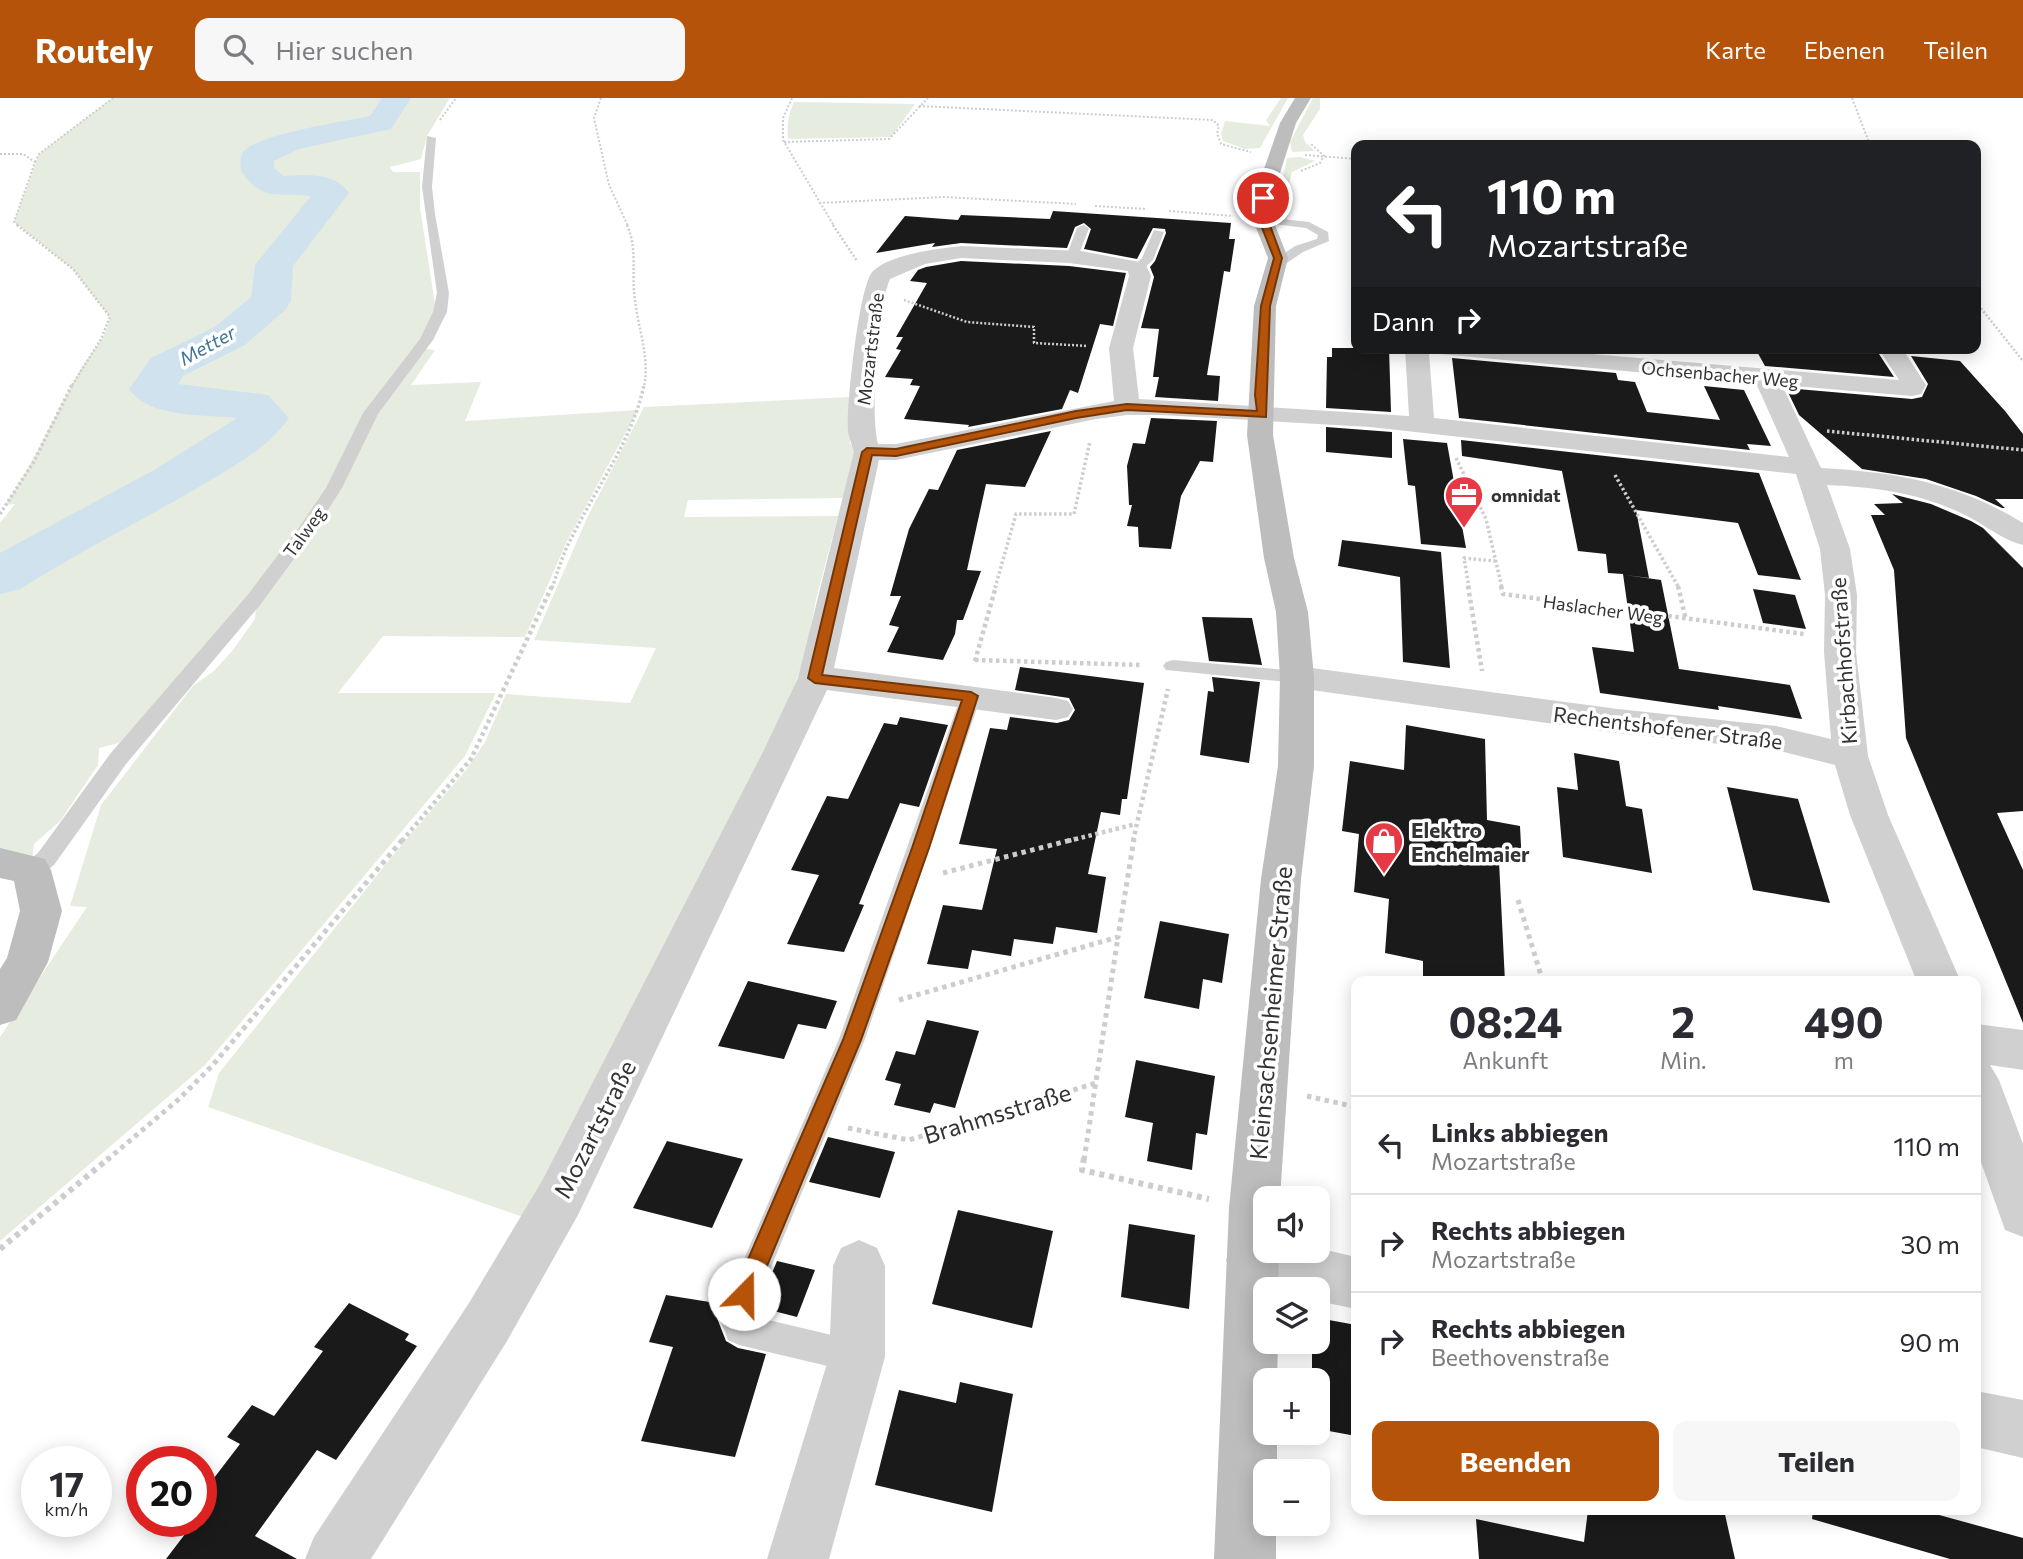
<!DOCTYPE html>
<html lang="de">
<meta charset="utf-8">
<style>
:root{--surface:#fff;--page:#f7f7f7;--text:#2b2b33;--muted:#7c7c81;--line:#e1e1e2;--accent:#b45309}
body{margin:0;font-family:Commissioner,sans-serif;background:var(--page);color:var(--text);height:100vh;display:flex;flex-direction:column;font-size:26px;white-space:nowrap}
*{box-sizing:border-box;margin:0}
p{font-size:23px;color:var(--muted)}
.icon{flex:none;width:38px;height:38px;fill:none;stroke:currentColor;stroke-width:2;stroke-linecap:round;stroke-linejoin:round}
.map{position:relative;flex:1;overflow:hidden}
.panel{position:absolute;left:1351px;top:878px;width:630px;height:539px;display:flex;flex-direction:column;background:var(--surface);border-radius:14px;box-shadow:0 4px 18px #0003}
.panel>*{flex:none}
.guide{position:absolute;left:1351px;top:42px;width:630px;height:214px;border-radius:14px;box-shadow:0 4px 18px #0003;background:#202124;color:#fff;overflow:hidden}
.buttons{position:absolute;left:1253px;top:1088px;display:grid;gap:14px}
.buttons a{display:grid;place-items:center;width:77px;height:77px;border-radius:14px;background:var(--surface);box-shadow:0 4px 18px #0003;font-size:35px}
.speed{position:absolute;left:21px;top:1348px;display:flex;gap:14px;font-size:35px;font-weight:700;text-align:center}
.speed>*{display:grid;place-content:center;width:91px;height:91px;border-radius:50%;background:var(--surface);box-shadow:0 4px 18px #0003;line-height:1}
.speed small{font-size:18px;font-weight:400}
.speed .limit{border:10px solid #d22;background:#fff;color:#111}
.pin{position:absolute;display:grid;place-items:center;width:60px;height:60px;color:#fff;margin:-30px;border:4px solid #fff;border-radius:50%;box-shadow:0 2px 7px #0007}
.me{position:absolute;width:77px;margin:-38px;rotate:22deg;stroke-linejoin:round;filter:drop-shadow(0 0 5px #0008)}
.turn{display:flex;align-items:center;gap:24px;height:147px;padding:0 21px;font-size:32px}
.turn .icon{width:91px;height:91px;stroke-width:2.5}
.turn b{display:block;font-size:49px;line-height:60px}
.then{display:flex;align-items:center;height:66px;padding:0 21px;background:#0003;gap:14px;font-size:26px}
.eta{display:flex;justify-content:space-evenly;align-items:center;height:119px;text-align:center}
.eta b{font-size:42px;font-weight:700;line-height:49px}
.primary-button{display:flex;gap:14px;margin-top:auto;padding:14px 21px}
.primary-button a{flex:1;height:80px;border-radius:14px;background:var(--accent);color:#fff;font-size:28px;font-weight:700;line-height:80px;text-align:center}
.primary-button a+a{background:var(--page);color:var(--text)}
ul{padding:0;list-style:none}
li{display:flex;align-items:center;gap:21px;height:98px;padding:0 21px;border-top:2px solid var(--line)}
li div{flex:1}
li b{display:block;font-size:26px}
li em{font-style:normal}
header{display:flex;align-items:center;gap:42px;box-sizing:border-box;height:98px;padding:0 35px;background:var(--accent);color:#fff}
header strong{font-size:33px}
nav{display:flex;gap:38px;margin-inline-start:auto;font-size:24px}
.search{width:490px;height:63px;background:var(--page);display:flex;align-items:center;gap:18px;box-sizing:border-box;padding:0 24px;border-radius:14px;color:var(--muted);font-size:26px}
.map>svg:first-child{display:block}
</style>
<header>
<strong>Routely</strong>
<div class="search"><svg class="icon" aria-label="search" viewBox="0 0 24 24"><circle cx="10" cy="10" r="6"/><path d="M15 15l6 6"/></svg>Hier suchen</div>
<nav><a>Karte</a><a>Ebenen</a><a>Teilen</a></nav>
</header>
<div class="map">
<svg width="2023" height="1461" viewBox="0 0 2023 1461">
<rect width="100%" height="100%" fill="#fff"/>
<g fill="#e6ecdf">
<path d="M113,0h337l-23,38 -6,23 -31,8 3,5h27v36l15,96 -3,15 -9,17 -116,193 -117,137 -71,77 -20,5 -1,17 -38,56 -26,23 -3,26 -31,-7v-340l15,-19 -10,1c29,-41 49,-89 74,-133 11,-19 27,-32 31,-55l-37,-48 -59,-47 25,-68z"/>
<polygon points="1281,0 1288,0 1260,50 1245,51 1223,43 1221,36 1225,23 1270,28 1266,22"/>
<polygon points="1313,0 1320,0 1320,11 1303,37 1305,44 1315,53 1292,54 1290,44"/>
<path d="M794,4l121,2 -24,33 -100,2 -3,-1c-1,-14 0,-24 6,-36z"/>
<polygon points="1300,59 1315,63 1292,74 1285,101 1293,106 1288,112 1287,123 1274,123 1287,60"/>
<polygon points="426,251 435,252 411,287 481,284 465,323 638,312 567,443 525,539 383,538 338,595 496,595 465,658 205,967 0,1143 0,939 87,809 70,808 101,707 193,588 214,573 233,552 255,521 256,507 373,315"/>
<polygon points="851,299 850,345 859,357 844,400 688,402 684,419 838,418 816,501 805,559 784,617 526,1120 208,1009 219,975 394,756 466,672 485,644 506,596 630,605 656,550 534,542 587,420 644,309"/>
</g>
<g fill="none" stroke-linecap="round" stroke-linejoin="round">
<path fill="#cfe2ee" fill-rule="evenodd" d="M382,0h29l-20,31 -92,20 -25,12v7l9,8c23,-1 52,-4 66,17l-56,73 -2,35 -6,9 -40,35 -62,31 -5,8 90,11 21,23c-21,30 -55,48 -85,66 -61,36 -124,67 -184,105l-20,5v-41l154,-83 83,-52c-33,-4 -87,1 -108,-29l22,-31 64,-31 36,-30 4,-32 56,-69c-32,-5 -47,8 -70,-25 0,-7 -2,-16 4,-21 19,-17 97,-28 125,-34z"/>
</g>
<g fill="#1a1a1a">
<polygon points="1053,113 1231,125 1229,141 1235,141 1230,174 1224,173 1207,277 1220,278 1218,303 1155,299 1159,279 1153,279 1159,231 1141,230 1154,179 1150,169 1155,163 1166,135 1165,131 1153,130 1137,161 1084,151 1091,131 1084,125 1075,129 1067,150 961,145 932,149 935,145 876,155 905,118 958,122 961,117 1050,121"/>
<polygon points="961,163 1069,168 1126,175 1113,228 1100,226 1078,295 1070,292 1062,311 968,329 969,327 904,321 920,288 910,287 913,281 885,279 901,252 896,251 903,239 896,239 927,185 910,183 918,172 926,169"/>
<polygon points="1332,250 1389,250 1391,314 1326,310 1327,259 1332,259"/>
<polygon points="1755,250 1814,250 1879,256 1894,279 1765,268"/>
<polygon points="1911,258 1960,263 2005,313 2023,336 2023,401 1995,401 2005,410 2002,410 1976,398 1926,381 1862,371 1799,317 1786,290 1912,301 1922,299 1928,286"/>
<polygon points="1452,260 1616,275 1618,282 1635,284 1647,314 1720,322 1704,288 1744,292 1771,348 1747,346 1750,352 1459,320"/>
<polygon points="1151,320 1217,323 1213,364 1200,363 1181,398 1171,451 1139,449 1138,429 1127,428 1132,407 1129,407 1127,368 1133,345 1145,346"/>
<polygon points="1326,329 1392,334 1392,360 1326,354"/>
<polygon points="1051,333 1025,389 986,386 967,472 981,473 963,522 957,522 955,536 943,562 887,554 899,529 889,527 901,498 890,498 909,431 929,391 938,392 957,352"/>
<polygon points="1403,341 1447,345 1466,450 1421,446 1415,388 1408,387"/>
<polygon points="1461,342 1759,375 1801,482 1758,477 1738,425 1636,412 1649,480 1625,477 1661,482 1679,571 1790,587 1802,621 1718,608 1719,612 1600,595 1592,549 1634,554 1623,476 1608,475 1606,456 1578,453 1562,373 1462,358"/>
<polygon points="1892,396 1931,406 1971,423 1983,430 2023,470 2023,713 1997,715 2023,772 2023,925 1906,640 1894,472 1871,417 1885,417 1874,406 1903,405"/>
<polygon points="1342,442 1441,454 1450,570 1403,564 1400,479 1338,468"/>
<polygon points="1753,491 1795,497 1806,531 1763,525"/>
<polygon points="1202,519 1252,520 1262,567 1209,563"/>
<polygon points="1020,569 1144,585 1127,701 1122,701 1120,717 1101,714 1088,776 1106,779 1097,835 1056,829 1053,846 1014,841 1011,858 972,852 968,871 927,866 943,807 982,812 997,751 959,746 990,630 1007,632 1010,619 1057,625 1069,622 1075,612 1069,600 1015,592"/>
<polygon points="1212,579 1260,584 1249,665 1200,657 1208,593 1214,594"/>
<polygon points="900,619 948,627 919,709 900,705 859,806 864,807 844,854 787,846 819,777 791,772 827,698 848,701 884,625 897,627"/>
<polygon points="1406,627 1485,641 1487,722 1520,728 1522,767 1499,763 1505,884 1423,884 1423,863 1385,855 1389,801 1354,794 1359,736 1342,733 1350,663 1404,672"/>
<polygon points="1574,655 1619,663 1626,708 1642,711 1652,775 1563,759 1557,689 1578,692"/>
<polygon points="1727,689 1798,701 1830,805 1753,792"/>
<polygon points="1160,823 1229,836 1222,885 1203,881 1199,911 1144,900"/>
<polygon points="748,883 837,903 826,931 798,926 784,961 718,948"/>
<polygon points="927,922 979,933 955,1010 934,1005 930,1015 894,1007 901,986 885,982 896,953 915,957"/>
<polygon points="1136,962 1215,978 1207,1037 1196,1035 1192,1072 1147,1063 1153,1025 1125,1019"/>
<polygon points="828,1039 895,1054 880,1100 809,1084"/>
<polygon points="667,1043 743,1061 712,1130 633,1110"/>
<polygon points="958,1112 1053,1133 1032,1230 932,1206"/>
<polygon points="1129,1126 1195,1137 1189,1211 1121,1199"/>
<polygon points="777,1163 815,1172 797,1219 758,1209"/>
<polygon points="666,1197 722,1206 717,1220 726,1243 738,1250 766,1256 735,1359 641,1343 673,1249 649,1244"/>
<polygon points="349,1205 409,1236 405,1242 417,1248 336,1362 317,1352 255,1438 297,1461 166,1461 195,1423 201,1423 201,1397 240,1346 227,1339 252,1307 274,1318 323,1253 314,1249"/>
<polygon points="1318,1220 1356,1227 1356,1338 1318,1331 1318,1283 1312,1283 1312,1244 1318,1244"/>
<polygon points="960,1284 1013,1296 992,1414 875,1387 899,1292 956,1305"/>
<polygon points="1588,1412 1724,1412 1735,1461 1479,1461 1476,1421 1584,1444"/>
<polygon points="1813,1412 1921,1412 2023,1440 2023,1461 1950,1461 1812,1421"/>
</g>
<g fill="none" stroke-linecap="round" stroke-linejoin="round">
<g stroke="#cdcdcd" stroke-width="2" stroke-dasharray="2 2" stroke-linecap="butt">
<polyline points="601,0 594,20 609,87 628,128"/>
<polyline points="792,0 783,20 783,42 834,128"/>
<polyline points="1852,0 1870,47"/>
<polyline points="919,8 1213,22 1219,28 1217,36 1221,46 1251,54"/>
<polyline points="440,22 456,0"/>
<polyline points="784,44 889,41 928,0"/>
<polyline points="0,56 23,56 35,64 14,124 19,128"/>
<polyline points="1305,57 1356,61"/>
<polyline points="35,64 39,56 113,0"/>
<polyline points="1301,73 1320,65 1324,58 1311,46"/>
<polyline points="819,105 944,99 1076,106"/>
<polyline points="1095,108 1146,111"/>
<polyline points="1169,113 1233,118"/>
</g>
<g stroke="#cdcdcd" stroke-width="2.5" stroke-dasharray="2 2" stroke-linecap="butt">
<polyline points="17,127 73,171 110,219 101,241 71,289"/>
<path d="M627,127c11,25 4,49 8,75 3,28 15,58 9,87"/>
<polyline points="833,127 857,163"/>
<polyline points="904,202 967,224 1034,229 1034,245 1088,248"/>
<polyline points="1976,204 2023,263"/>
</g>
<g stroke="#cdcdcd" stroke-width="3.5" stroke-dasharray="2.5 2.5" stroke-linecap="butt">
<polyline points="1827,333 2023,352"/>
<polyline points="1456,360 1486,421 1502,490"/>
<polyline points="1615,377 1679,490"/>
<polyline points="0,416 33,365 72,287"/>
<path d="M552,490c6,-17 11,-35 20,-51 25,-51 60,-96 72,-152"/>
<polyline points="995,490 1016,416 1074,416 1090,343"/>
<polyline points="1469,490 1464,460 1495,463"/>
</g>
<g stroke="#cdcdcd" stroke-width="4.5" stroke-dasharray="3.5 3.5" stroke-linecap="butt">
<polyline points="1468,488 1482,573"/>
<polyline points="1501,488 1503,496 1804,536"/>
<polyline points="1678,488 1686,522"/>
<polyline points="975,562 1142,567"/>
<polyline points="975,563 996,488"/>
<polyline points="402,743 471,661 552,488"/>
<polyline points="1068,743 1136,726"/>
<polyline points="1133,743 1168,591"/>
</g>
<g stroke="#cdcdcd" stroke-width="5" stroke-dasharray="4.5 4.5" stroke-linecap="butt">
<polyline points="943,775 1075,741"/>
<polyline points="1518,802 1543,884"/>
<polyline points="899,902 1118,839 1134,741"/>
<polyline points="1307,998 1356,1009"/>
<polyline points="848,1030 909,1042 1096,985"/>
<polyline points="107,1062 179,1001 212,968 403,741"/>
<polyline points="1084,1062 1118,839"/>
</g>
<g stroke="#cdcdcd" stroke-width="6" stroke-dasharray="5 5" stroke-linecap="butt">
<polyline points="1084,1060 1082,1072 1209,1101"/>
<polyline points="0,1151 109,1060"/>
</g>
<g fill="#d0d0d0" fill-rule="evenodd">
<path d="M427,38l9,2 -4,49 3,27 14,79 -2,19 -14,28 -55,74 -36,74 -29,45 -53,72 -134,159 -72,101c-10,8 -18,16 -31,11l-4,-6 4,-6 15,-11 72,-99 136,-157 54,-71 26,-38 37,-75 57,-74 13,-27 4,-19 -15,-106z"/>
<polygon points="1263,119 1309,124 1328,134 1329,143 1303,154 1281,169 1273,169 1273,163 1295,148 1317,141 1318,137 1306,130 1259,124 1257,122"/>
<polygon points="1083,127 1089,130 1078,159 1068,162 1066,159 1077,130"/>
<polygon points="1154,132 1164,134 1153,162 1142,172 1134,172 1132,169 1142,160"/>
<polygon points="1173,562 1297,573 1304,574 1307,579 1304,584 1297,585 1166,572 1163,568 1166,564"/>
<polygon points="971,591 978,593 981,598 865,941 751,1218 857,1243 869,1247 873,1259 869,1271 857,1275 739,1247 728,1242 719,1219 839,941 961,598 964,593"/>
</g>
<g fill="#d0d0d0" fill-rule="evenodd">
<path d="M961,148l120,5 64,12 6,13 -18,72 6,51 270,17 -4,-68h117l377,32 -21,-32h24l24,37 -5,9 -9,2 -130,-11 39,83c75,4 137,15 202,55v22c-21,-5 -39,-21 -58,-30 -45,-22 -89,-28 -138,-30l23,64 7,46 -1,57 12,104 20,59 73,167h-44l-67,-167 -15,-50 -59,-15 -158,-17 -321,-45 -12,-3 -5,-8 5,-8 12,-3 321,43 158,17 55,13 -7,-87 1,-57 -5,-46 -24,-75 -426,-47 -209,-12h-34l-31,4 -200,41h-17l-45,208 222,30 12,3 5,8 -5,8 -12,3 -229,-30 -249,525 -71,126 -136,218h-66l9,-22 155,-234 73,-122 221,-429 35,-74 56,-226c-2,-7 -5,-14 -6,-21 -2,-22 11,-147 25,-160 18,-17 64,-22 88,-25zM961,160l108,5 59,8 1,5 -20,72 5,53 -218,43h-18c-8,-29 -1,-137 12,-165l35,-15zM1429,255l327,30 33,74 -355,-39z"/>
<polygon points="1976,926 2023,932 2023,972 1990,967 1999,982 2023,1046 2023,1139 2005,1132 1976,1050"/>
<polygon points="1252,1136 1265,1139 1265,1153 1318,1153 1318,1150 1356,1159 1356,1211 1318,1203 1318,1192 1270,1192 1234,1180 1226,1162 1234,1144"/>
<polygon points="859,1142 877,1150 885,1168 885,1259 829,1461 767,1461 829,1259 833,1168 841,1150"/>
<polygon points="1976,1293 2023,1302 2023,1360 1976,1349"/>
</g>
<g fill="#bdbdbd" fill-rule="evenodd">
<polygon points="1295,0 1311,0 1296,25 1272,100 1273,122 1288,160 1276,208 1273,337 1294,460 1308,514 1314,579 1314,668 1301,781 1280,1101 1265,1101 1265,1153 1279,1153 1278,1192 1265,1192 1265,1244 1278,1244 1277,1283 1265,1283 1265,1335 1277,1335 1277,1374 1265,1374 1265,1426 1276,1426 1276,1461 1214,1461 1229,1110 1261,781 1278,668 1280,579 1276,514 1264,460 1247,337 1254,208 1268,160 1253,122 1254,100 1280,25"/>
<polygon points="0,750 45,761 51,772 62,813 48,864 16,922 0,927 0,871 7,860 20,813 14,783 0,780"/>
</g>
</g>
<polygon fill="#b45309" stroke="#753606" stroke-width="2" points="1263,98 1267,100 1268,122 1282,160 1270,208 1266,319 1127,312 1076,320 896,358 872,357 822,577 971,594 978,598 929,750 861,942 752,1204 744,1207 736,1204 733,1196 843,942 912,750 962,602 815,585 808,580 862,354 867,350 896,351 1076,313 1127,306 1257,313 1255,297 1261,208 1274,160 1259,122 1259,100"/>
<defs>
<g id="office-pin" transform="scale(2.0125)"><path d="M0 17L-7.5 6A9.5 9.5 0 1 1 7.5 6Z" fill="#e63946" stroke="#fff"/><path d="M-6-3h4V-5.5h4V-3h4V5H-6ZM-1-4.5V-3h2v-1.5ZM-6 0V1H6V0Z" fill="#fff"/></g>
<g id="shop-pin" transform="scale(2.0125)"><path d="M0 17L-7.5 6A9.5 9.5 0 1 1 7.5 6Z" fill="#e63946" stroke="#fff"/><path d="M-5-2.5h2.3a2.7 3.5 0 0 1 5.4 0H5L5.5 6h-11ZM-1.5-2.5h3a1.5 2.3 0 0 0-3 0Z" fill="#fff"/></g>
</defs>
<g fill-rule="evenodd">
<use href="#office-pin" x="1464" y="397"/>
<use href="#shop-pin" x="1384" y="743"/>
</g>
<g text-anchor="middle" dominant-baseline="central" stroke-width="7" stroke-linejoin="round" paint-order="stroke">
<g font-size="18" fill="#333" stroke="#fff">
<text transform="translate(870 251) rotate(-83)">Mozartstraße</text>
<text transform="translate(1720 276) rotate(5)">Ochsenbacher Weg</text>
<text transform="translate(304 434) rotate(-54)">Talweg</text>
<text transform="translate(1603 511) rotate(8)">Haslacher Weg</text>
</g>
<g font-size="18" font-weight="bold" fill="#333" stroke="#fff" text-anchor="start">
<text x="1491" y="397">omnidat</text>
</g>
<g font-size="19" font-style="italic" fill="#3f7597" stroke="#fff">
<text transform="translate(207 247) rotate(-29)">Metter</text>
</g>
<g font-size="21" fill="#333" stroke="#fff">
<text transform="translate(1843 563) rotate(-94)">Kirbachhofstraße</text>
<text transform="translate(1668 629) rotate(7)">Rechentshofener Straße</text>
</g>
<g font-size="21" font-weight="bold" fill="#333" stroke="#fff" text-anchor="start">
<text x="1411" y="731">Elektro<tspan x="1411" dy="24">Enchelmaier</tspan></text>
</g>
<g font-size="24" fill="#333" stroke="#fff">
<text transform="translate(1270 915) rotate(-85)">Kleinsachsenheimer Straße</text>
<text transform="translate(997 1015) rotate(-17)">Brahmsstraße</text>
<text transform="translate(594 1031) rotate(-63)">Mozartstraße</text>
</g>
</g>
</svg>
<div class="buttons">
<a><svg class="icon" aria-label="sound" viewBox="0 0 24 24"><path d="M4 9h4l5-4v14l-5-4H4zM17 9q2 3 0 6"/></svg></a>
<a><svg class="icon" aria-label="layers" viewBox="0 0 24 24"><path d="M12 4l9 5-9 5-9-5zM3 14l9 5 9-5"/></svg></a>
<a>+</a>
<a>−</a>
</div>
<div class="speed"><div>17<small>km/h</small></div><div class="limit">20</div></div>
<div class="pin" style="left:1263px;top:100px;background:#d93025"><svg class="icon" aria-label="arrive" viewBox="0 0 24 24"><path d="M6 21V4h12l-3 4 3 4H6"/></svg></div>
<svg class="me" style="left:744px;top:1196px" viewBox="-20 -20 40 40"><circle r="19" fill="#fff"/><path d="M0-13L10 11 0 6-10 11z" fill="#b45309"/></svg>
<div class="guide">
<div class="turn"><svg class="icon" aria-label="left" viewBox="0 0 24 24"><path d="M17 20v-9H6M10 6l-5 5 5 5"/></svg><div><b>110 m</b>Mozartstraße</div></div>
<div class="then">Dann<svg class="icon" aria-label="right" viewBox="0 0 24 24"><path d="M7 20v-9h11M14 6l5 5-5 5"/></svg></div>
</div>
<section class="panel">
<div class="eta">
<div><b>08:24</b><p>Ankunft</p></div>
<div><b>2</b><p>Min.</p></div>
<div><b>490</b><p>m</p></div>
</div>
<ul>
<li><svg class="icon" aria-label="left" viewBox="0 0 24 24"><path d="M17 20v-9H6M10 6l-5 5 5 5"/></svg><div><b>Links abbiegen</b><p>Mozartstraße</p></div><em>110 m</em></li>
<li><svg class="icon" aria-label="right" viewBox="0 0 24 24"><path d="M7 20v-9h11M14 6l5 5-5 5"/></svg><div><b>Rechts abbiegen</b><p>Mozartstraße</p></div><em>30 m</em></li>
<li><svg class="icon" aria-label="right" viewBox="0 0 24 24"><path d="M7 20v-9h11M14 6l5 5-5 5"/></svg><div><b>Rechts abbiegen</b><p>Beethovenstraße</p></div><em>90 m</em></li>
</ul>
<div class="primary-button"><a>Beenden</a><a>Teilen</a></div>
</section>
</div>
